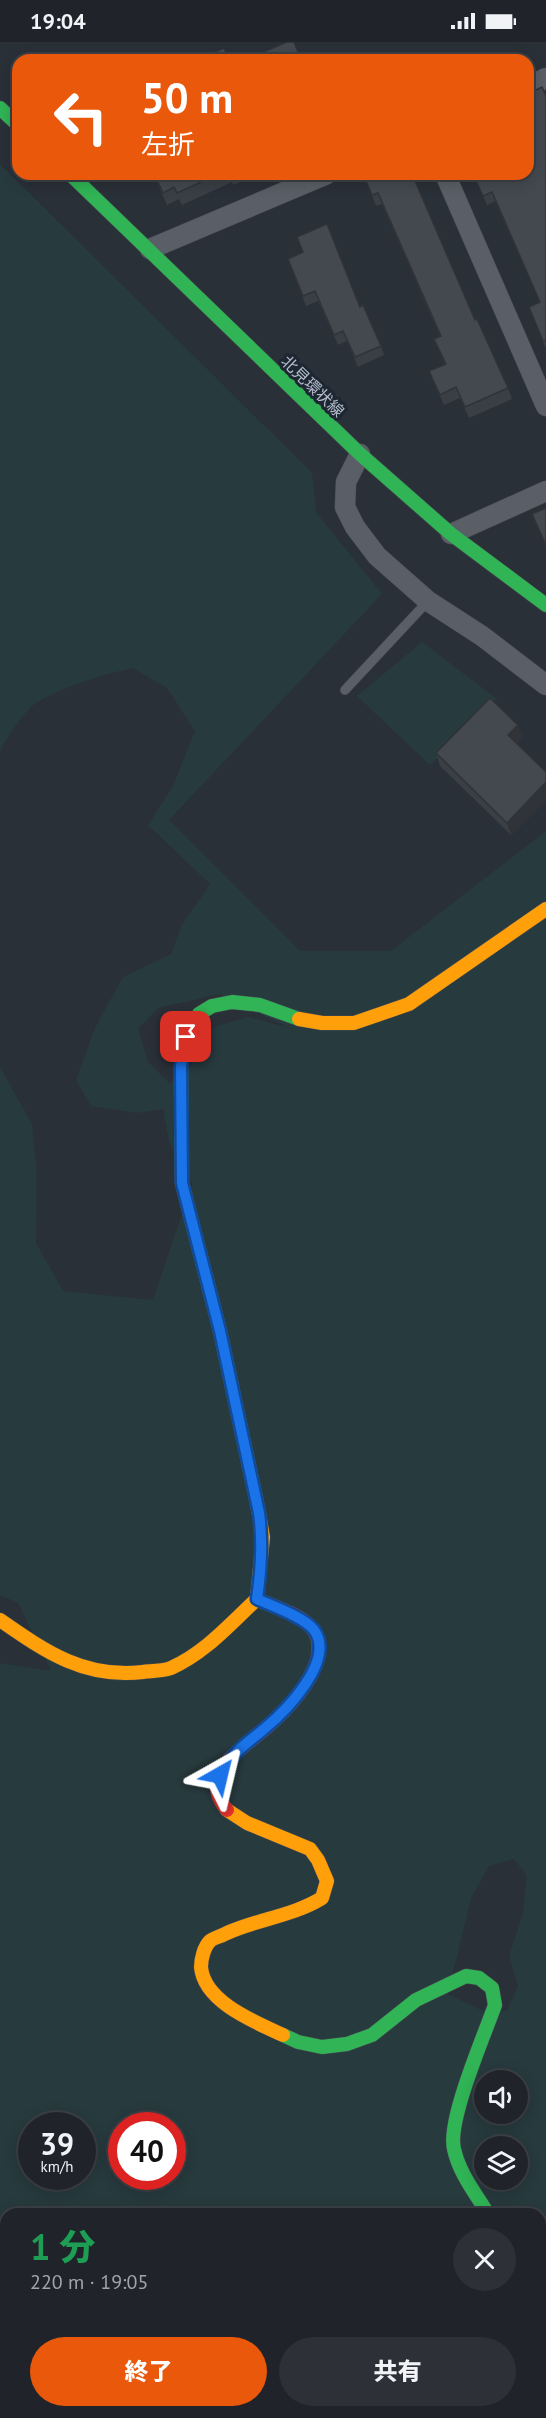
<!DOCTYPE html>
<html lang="ja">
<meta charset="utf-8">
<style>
:root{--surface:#20242a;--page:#2d3036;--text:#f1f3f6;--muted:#a2a4a8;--line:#3d4147;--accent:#ea580c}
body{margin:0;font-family:"PT Sans","Noto Sans JP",sans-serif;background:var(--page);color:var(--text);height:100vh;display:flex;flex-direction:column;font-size:22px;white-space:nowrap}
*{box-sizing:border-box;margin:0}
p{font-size:20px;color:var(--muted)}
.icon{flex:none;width:33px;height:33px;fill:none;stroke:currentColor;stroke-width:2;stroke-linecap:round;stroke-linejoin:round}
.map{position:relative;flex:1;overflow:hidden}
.panel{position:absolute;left:0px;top:2166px;width:546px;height:210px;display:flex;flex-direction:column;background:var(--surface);border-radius:18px 18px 0 0;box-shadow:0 3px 15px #0003,0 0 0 2px var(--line)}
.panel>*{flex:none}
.banner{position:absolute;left:12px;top:12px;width:522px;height:126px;border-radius:18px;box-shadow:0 3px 15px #0003,0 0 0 2px var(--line);background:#ea580c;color:#fff;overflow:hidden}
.tools{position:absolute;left:474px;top:2028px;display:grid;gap:12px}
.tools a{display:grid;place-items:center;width:54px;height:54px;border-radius:50%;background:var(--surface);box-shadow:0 3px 15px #0003,0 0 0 2px var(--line);font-size:30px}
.speed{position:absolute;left:18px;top:2070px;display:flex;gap:12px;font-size:30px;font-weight:700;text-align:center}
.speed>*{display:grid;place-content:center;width:78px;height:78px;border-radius:50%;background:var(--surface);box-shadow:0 3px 15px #0003,0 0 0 2px var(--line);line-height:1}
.speed small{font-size:15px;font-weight:400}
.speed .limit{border:9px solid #d22;background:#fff;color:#111}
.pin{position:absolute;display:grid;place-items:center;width:51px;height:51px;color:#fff;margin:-26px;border-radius:12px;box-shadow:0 3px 9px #0006}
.me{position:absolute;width:66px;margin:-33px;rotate:37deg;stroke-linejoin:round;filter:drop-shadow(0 0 4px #0008)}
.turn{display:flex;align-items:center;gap:21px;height:126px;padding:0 30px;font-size:27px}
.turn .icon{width:78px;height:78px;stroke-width:2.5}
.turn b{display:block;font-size:42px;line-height:51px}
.round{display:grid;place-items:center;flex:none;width:63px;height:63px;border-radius:32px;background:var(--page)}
.summary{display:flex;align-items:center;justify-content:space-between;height:102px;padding:0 30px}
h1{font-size:36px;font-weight:800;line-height:45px;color:#1e9e55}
.action{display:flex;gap:12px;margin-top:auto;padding:12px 30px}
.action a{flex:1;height:69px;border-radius:36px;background:var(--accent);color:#fff;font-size:24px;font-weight:800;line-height:69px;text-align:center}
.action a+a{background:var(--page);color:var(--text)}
.status{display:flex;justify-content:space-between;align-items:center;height:42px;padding:0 30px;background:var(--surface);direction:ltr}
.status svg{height:16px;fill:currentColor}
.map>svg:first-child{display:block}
</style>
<div class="status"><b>19:04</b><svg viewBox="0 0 49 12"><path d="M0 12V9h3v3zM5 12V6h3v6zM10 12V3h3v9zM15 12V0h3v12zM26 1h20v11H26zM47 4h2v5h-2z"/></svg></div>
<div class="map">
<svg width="546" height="2376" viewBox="0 0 546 2376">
<rect width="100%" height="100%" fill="#2a3038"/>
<g fill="#273a3e" fill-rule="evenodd">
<path d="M0,122l312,309 4,39 66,82 -213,226 131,131h91l155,-120v1587h-131l3,-6h122v-198h-534v198h369l-2,6h-373v-755l51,8 -33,-68 -18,-8v-528l32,57 5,49 -1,70 27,48 90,9 39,-116 -23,-42 -6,-33 -26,4 -46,-7 -15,-26 19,-52 28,-51 48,-23 11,-29 28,-41 -62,-59 25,-39 22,-55 -28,-43 -34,-20c-32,7 -69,18 -97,35 -11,7 -29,35 -36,48zM219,952l70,34 -41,-11 -41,12 -16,36 -21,19 -22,-22 -10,-33 20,-21zM514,1817l13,17 -4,37 -14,43 9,30 -11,25 -26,-1 -33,-16 23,-96 18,-32zM484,2038h34v34h-34zM32,2084h50v50h-50zM122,2084h50v50h-50zM484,2104h34v34h-34z"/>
<polygon points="422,600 497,657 430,723 357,654"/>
</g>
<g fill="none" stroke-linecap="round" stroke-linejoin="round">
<g stroke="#484c53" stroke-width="10">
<polyline id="lane" points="345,648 428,559"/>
</g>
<g stroke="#484c53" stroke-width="21">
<g id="street">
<polyline points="528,45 546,36"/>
<polyline points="445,132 546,364"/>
<polyline points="150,207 327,132"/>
<polyline points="360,412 346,440 345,465 355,485 377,514 428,559 482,594 546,643"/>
<polyline points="451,492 546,449"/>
<polyline points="540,2232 546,2240"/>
</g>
</g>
<g stroke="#484c53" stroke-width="15">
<g id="fast">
<polyline points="0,66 18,83"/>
<polyline points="70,132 360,412 451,492 546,563"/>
<polyline points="258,1466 220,1289 182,1141 181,1024 186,995 199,972 212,964 232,960 260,963 299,977"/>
<path d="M283,1993l15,7 24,5 25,-3 25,-9 44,-35 50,-24 13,2 13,10 3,17c-11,31 -48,116 -41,144 5,24 22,45 34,65"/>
</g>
</g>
<g stroke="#484c53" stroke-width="15">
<g id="slow">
<polyline points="299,977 322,981 354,981 409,962 546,867"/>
<path d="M0,1578c46,32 85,59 143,52 9,-1 20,-1 28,-4 34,-15 59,-44 86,-69l6,-62 -5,-29"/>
<path d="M227,1768l20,13 63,26 8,11 9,21 -5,17c-29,18 -64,21 -95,35 -5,3 -14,5 -17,8 -6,6 -9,18 -9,26 3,35 54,55 82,68"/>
</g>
</g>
<g stroke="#484c53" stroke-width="15">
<path id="jam" d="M227,1768c-7,-9 -12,-18 -9,-30 6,-23 32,-38 49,-53 21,-18 41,-40 50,-66 3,-12 3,-26 -7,-35 -14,-13 -36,-19 -53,-27"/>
</g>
<use href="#lane" stroke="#5a5e66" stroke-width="9"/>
<use href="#street" stroke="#5a5e66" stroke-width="20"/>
<use href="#fast" stroke="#30b455" stroke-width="14"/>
<use href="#slow" stroke="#ff9f0a" stroke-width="14"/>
<use href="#jam" stroke="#e5322d" stroke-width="14"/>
</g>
<g fill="#3a3f45">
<polygon points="546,54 546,307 529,265 540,260 495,159 487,163 473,132"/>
<polygon points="153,132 259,132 233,143 232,140 182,163 179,157 167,163"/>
<polygon points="363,132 412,132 475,278 508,346 512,357 469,376 460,356 444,363 429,329 445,322 434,297 440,294 382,162 376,164"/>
<polygon points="288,217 360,265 381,304 384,313 358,325 347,299 338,303 318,259 306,264"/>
<polygon points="546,466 546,505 532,472"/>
<polygon points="518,683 523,695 517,701 546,730 546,758 511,793 440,724 436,711"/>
</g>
<g fill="#303338">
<polygon points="518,683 523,695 513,705 508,693"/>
<polygon points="546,740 546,758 511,793 507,781"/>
</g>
<g fill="#444950" stroke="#303338" stroke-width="1.5">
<polygon points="287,0 294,0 301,18 244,18"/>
<polygon points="224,6 229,18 197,18"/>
<polygon points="542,45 546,54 546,298 543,299 529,265 540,260 492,150 483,154 473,132 528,132 528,52"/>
<polygon points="154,132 219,132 177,151 174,145 163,151"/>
<polygon points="363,132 412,132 475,278 477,277 508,346 465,365 456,345 440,353 429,329 446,322 434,297 441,294 378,151 372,153"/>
<polygon points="327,182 360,265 363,263 381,304 355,315 343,289 334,293 315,249 303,254 288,217 303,210 297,195"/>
<polygon points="546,466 546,503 532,472"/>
<polygon points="490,656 518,683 508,693 546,730 546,740 507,781 436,711"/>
</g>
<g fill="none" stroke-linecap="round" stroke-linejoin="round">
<g stroke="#114b97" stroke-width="15">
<path id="route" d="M186,995l-5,29 1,117 38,148 39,182c4,30 2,56 -2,86 15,7 47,18 57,31 22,30 -28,81 -50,99 -9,8 -20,15 -28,24 -6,6 -11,15 -16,22"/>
</g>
<use href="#route" stroke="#1a73e8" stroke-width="10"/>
</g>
<g text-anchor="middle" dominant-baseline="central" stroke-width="6" stroke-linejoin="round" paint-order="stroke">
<g font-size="16" fill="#b4bcc9" stroke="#1d2633">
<text transform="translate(313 344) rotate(44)">北見環状線</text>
</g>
</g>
</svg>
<div class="tools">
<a><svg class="icon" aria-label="sound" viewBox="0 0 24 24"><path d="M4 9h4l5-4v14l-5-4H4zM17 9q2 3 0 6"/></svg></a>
<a><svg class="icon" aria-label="layers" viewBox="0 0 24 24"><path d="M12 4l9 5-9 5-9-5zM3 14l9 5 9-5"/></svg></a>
</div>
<div class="speed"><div>39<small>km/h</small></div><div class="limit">40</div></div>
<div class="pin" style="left:186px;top:995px;background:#d93025"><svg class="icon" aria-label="arrive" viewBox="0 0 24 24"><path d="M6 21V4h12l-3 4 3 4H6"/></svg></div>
<svg class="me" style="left:220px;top:1733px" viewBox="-20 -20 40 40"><path d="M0-17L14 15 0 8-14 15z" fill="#1a73e8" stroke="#fff" stroke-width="4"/></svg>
<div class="banner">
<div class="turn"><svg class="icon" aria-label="left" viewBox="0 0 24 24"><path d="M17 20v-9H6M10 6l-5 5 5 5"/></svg><div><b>50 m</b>左折</div></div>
</div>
<section class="panel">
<div class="summary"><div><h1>1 分</h1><p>220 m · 19:05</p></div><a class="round"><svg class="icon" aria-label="close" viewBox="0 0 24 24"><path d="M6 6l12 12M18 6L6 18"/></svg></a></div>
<div class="action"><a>終了</a><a>共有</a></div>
</section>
</div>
